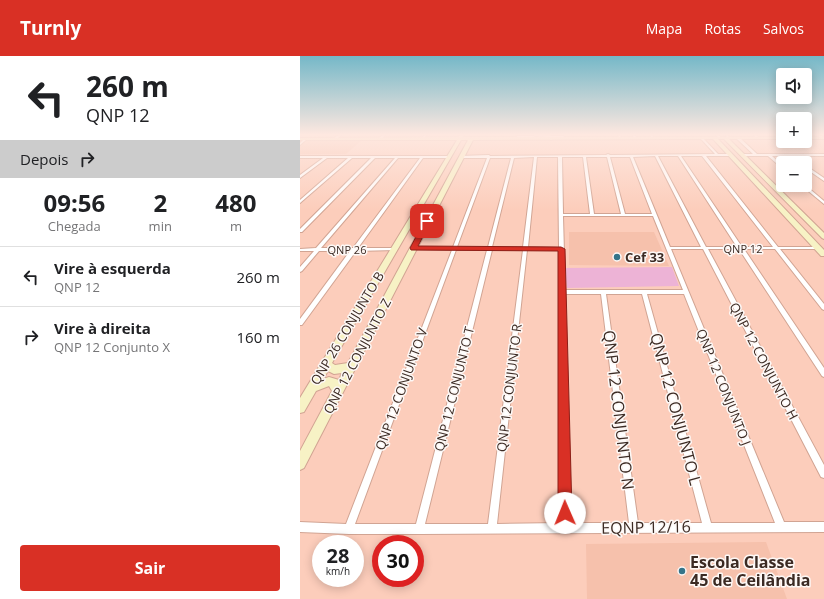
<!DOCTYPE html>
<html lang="pt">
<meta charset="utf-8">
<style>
:root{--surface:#fff;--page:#f2f2f2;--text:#202124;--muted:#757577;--line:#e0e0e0;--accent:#d93025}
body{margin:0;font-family:"Open Sans",sans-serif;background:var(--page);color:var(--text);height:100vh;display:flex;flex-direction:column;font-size:15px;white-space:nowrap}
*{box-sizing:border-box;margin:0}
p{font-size:13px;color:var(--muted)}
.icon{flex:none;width:22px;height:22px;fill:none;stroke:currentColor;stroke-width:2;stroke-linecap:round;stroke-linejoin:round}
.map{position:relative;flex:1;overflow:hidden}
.side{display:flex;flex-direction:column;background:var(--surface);width:300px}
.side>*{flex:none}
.hud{background:#fff;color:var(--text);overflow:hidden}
.fabs{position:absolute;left:476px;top:12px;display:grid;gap:8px}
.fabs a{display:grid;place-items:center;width:36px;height:36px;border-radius:4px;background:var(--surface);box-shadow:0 2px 10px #0003;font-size:20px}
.speed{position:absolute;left:12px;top:479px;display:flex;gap:8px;font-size:20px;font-weight:700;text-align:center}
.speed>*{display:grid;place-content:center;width:52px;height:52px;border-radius:50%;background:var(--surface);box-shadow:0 2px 10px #0003;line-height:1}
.speed small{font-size:10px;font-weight:400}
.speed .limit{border:6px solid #d22;background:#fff;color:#111}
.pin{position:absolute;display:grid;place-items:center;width:34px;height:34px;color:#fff;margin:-17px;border-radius:8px;box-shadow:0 2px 6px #0006}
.me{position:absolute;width:44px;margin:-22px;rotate:359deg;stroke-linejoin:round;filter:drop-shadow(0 0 3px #0008)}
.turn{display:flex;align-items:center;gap:14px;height:84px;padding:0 20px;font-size:18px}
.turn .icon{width:52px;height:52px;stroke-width:2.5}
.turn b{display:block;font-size:28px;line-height:34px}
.then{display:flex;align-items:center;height:38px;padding:0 20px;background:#0003;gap:8px;font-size:15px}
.eta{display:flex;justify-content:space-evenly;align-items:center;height:68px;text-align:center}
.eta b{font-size:24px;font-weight:700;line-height:28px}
.primary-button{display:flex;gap:8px;margin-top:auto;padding:8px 20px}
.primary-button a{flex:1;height:46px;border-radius:4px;background:var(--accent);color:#fff;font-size:16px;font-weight:700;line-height:46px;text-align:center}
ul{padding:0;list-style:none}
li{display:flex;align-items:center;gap:12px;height:60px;padding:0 20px;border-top:1px solid var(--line)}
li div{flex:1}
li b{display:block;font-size:15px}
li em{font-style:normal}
header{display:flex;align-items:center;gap:24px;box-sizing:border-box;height:56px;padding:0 20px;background:var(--accent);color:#fff}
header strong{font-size:19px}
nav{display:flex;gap:22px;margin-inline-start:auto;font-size:14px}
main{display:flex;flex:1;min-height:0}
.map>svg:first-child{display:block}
</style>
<header>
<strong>Turnly</strong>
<nav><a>Mapa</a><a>Rotas</a><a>Salvos</a></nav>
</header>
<main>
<section class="side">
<div class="hud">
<div class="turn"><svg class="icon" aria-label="left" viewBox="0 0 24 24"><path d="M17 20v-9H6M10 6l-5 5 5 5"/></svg><div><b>260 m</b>QNP 12</div></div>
<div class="then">Depois<svg class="icon" aria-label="right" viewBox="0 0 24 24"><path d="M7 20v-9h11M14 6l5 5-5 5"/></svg></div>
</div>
<div class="eta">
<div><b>09:56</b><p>Chegada</p></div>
<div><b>2</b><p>min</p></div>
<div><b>480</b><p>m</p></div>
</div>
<ul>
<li><svg class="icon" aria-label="left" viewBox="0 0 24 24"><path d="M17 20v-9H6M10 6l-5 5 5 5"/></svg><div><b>Vire à esquerda</b><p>QNP 12</p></div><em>260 m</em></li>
<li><svg class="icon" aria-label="right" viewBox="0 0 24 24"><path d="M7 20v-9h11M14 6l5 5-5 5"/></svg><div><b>Vire à direita</b><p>QNP 12 Conjunto X</p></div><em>160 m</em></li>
</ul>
<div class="primary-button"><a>Sair</a></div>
</section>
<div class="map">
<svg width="524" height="543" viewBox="0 0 524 543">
<rect width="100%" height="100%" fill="#fccdbb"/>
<g fill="#f6c1ac">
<polygon points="6,85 61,85 46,98 0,98 0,90"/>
<polygon points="269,176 354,176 369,210 269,209"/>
<polygon points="466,486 487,543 287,543 286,488"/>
</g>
<polygon fill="#edb3d6" points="372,211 379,230 267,232 264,212"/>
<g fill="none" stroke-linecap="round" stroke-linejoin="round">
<g stroke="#d1a493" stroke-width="2">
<g id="street">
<polygon points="40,78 42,78 36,84 34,84 34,82"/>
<polygon points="84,78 86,78 81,84 79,84 79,82"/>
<polygon points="125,78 127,78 123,84 121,84"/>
<polygon points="235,78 249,79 251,80 263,80 264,81 252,82 252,83 251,84 248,81 234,80"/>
<polygon points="318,78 320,78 321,83 319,83"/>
<polygon points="333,78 335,78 336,83 334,83"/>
<polygon points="350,78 352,78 354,83 352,83"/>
<polygon points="415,78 417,78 422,82 420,83"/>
<polygon points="425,78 427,78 430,83 428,83"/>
<polygon points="453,78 455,78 459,82 457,83"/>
<polygon points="480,78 483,78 483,80"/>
<polygon points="512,78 515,78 524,81 524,83"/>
<polygon points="217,80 234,80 235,81 234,82 216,82"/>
<path d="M402,81l16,17h13l-1,2h-24l72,91h40l2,1 -2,1h-38l44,55v6l-2,-1 -47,-60h-31l80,119v9l-2,-1 -83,-127h-31l116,216v13l-3,-1 -118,-228h-32l113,273h40v10l-405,2h-70l-49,-2v-10l46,2 106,-274 -39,-1 -2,-1 2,-1h40l34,-89h-27v-2l29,-1 1,1 116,-1 2,-1 2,1 105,-1 -14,-15zM355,100l46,91h-31l-37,-90zM358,100h20l59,91h-31zM381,100h21l71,91h-31zM234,101l-11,90h-31l22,-89zM237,101h21l1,91 -31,-1zM262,101h21l7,57h-27zM286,101h21l14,57h-27zM310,101h20l22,57h-27zM190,102h21l-23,89h-31zM263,160h90l30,74h-118zM156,194h31l-71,274h-61zM192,194h31l-35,274h-63zM227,194h32l2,273 -64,1zM265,238h36l28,229h-58zM306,238h36l60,229h-64zM347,238h37l91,229h-64z"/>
<polygon points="437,81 439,81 457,98 524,98 524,100 495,100 504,107 500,107 491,100 472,100 483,110 483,113 468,100 442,100 443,98 453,98 437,83"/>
<polygon points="5,82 7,83 0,89 0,87"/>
<path d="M0,100h149l2,1 -2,1h-26l-65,90h38v2l-40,1 -54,74h-2v-6l50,-68h-31l-17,20 -2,1v-5l14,-16h-14v-2l16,-1 79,-90h-20l-73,74h-2v-3l71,-71h-19l-52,45v-3l48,-42h-21l-27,20v-3l23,-17h-23zM98,102h22l-67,90h-32z"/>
<polygon points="505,109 524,122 524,125 505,112"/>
<polygon points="501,129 505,129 524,145 524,148"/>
</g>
</g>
<g stroke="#d1a493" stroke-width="2">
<g id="secondary">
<path d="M161,78l3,1 -1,2h320v2h-54l95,94v6l-2,-1 -98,-99h-6l106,111v6h-3l-108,-117 -240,1 -169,328 -4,2v-19l32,-60 -3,-5 -13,5 -12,21 -4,1v-15l157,-258h-157v-2l158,-1zM161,84h7l-120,223 -13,2 -3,-2zM28,315l6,3 8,-1 -3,7 -10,-3 -6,2z"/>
<rect x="505" y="81" width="19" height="2"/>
</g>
</g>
<use href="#street" fill="#fff" fill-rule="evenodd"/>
<use href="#secondary" fill="#f7f2c5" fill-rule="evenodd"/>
</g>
<linearGradient id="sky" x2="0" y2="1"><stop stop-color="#75b8c8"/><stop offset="0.51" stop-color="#fee8e0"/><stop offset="1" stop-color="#fee8e0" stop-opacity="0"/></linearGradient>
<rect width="524" height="154" fill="url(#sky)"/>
<polygon fill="#d93025" stroke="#8d1f18" points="125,164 131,165 118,190 261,191 265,193 272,457 270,461 265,464 261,461 258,457 258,195 111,194 110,192"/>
<g fill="#357489" stroke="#fdf8f6" stroke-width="1.5">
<circle cx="317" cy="201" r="4"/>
<circle cx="382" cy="515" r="4"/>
</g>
<g text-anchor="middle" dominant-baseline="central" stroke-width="3" stroke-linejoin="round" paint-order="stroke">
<g font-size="11" fill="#3b2a23" stroke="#fdf8f6">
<text x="443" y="192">QNP 12</text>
<text x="47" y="193">QNP 26</text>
</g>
<g font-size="13" font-weight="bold" fill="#3b2a23" stroke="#fdf8f6" text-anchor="start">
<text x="325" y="201">Cef 33</text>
</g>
<g font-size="13" fill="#3b2a23" stroke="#fdf8f6">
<text transform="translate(47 272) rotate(-59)">QNP 26 CONJUNTO B</text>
<text transform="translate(57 300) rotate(-62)">QNP 12 CONJUNTO Z</text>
<text transform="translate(464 305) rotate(62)">QNP 12 CONJUNTO H</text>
<text transform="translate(424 331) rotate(68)">QNP 12 CONJUNTO J</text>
<text transform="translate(209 332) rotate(-83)">QNP 12 CONJUNTO R</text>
<text transform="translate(101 333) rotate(-70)">QNP 12 CONJUNTO V</text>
<text transform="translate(154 333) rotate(-76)">QNP 12 CONJUNTO T</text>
</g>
<g font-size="16" fill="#3b2a23" stroke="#fdf8f6">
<text transform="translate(376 353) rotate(75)">QNP 12 CONJUNTO L</text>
<text transform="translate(319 354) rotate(83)">QNP 12 CONJUNTO N</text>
<text transform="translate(346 471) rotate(-1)">EQNP 12/16</text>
</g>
<g font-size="16" font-weight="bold" fill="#3b2a23" stroke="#fdf8f6" text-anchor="start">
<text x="390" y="506">Escola Classe<tspan x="390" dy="18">45 de Ceilândia</tspan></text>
</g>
</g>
</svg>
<div class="fabs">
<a><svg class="icon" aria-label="sound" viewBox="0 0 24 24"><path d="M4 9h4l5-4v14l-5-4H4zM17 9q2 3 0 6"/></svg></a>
<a>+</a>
<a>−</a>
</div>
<div class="speed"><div>28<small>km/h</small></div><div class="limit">30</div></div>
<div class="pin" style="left:127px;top:165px;background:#d93025"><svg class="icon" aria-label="arrive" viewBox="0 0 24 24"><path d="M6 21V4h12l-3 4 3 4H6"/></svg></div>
<svg class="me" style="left:265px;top:457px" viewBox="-20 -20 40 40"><circle r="19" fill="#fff"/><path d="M0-13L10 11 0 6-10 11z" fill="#d93025"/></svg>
</div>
</main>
